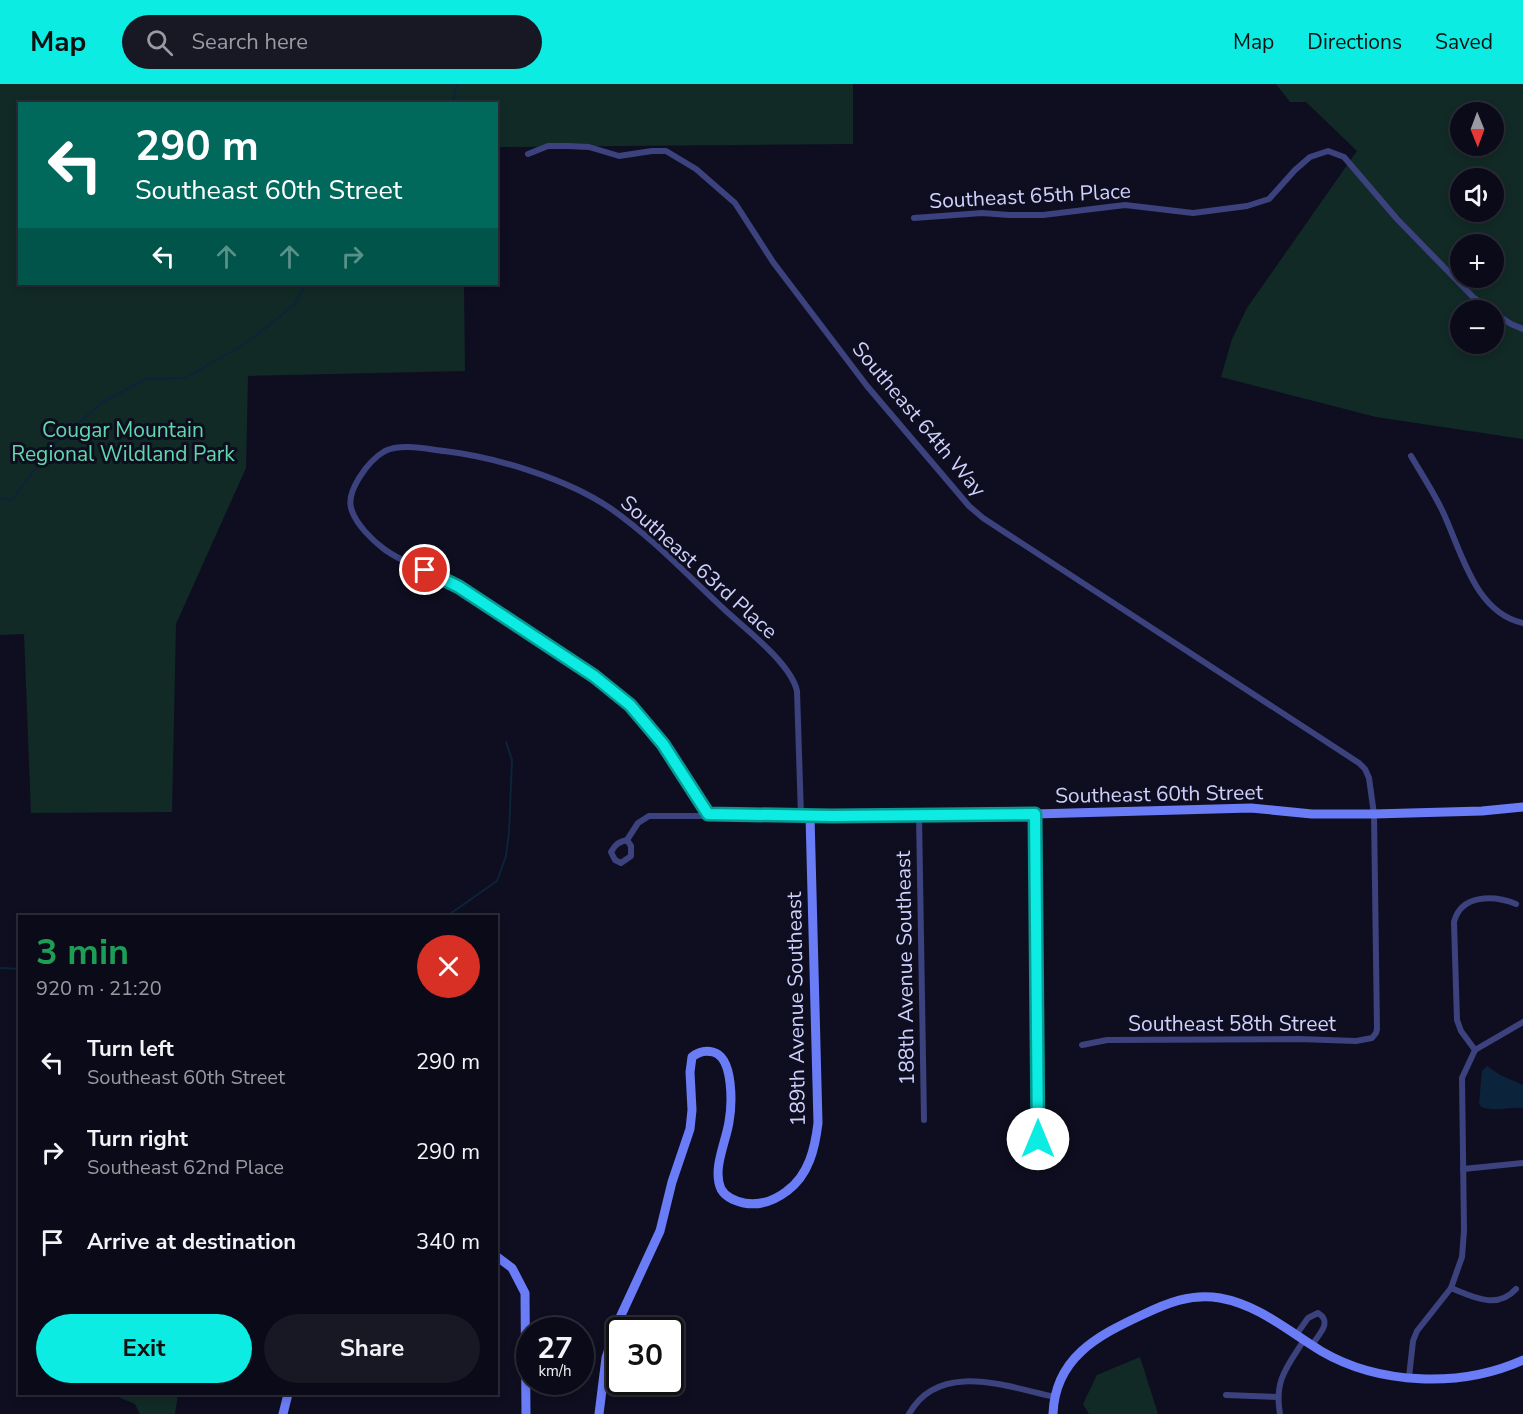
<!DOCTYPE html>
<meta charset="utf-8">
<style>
:root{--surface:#0a0a18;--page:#181825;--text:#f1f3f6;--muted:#999aa2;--line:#2a2b37;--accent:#0cece2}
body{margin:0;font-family:"Nunito Sans",sans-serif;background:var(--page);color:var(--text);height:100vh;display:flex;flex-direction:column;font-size:22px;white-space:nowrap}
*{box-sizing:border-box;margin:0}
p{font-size:20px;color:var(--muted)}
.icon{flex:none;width:33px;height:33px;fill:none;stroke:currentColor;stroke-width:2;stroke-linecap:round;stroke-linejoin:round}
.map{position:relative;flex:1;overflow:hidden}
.panel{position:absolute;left:18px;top:831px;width:480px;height:480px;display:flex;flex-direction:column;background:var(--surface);border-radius:0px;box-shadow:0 3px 9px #0003,0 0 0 2px var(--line)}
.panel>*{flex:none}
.banner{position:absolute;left:18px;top:18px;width:480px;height:183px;border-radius:0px;box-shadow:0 3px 9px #0003,0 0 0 2px var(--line);background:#00695c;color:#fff;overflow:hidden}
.needle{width:39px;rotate:179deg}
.controls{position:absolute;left:1450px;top:18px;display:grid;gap:12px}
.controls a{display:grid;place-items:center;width:54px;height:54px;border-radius:50%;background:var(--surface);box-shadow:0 3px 9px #0003,0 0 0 2px var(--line);font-size:30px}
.speed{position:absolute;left:516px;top:1233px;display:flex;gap:12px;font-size:30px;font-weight:700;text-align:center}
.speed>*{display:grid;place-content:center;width:78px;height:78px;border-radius:50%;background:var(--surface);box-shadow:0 3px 9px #0003,0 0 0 2px var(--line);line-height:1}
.speed small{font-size:15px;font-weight:400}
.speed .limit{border:3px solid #111;border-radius:9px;background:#fff;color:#111}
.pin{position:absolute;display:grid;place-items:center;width:51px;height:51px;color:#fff;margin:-26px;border:3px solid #fff;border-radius:50%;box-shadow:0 2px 6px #0007}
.me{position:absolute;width:66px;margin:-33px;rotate:0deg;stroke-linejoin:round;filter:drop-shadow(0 0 4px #0008)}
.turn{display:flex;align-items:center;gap:21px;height:126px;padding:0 18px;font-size:27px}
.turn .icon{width:78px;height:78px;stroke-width:2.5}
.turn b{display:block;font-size:42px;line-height:51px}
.lanes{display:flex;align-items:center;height:57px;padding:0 18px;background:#0003;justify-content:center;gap:30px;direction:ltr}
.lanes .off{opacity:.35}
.round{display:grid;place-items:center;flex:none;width:63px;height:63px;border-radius:32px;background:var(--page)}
.overview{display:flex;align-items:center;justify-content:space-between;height:102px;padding:0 18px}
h1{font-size:36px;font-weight:700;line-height:45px;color:#1e9e55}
.button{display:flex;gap:12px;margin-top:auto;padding:12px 18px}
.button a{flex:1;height:69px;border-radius:36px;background:var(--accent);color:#111;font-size:24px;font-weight:700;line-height:69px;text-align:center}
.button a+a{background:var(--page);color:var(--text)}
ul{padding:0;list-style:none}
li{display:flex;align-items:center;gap:18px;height:90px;padding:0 18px}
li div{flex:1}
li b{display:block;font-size:22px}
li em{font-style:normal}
header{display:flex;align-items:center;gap:36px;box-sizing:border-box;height:84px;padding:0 30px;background:var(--accent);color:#111}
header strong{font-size:28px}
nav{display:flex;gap:33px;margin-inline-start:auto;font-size:21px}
.search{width:420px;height:54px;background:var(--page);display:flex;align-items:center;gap:15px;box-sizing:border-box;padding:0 21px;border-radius:33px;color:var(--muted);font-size:22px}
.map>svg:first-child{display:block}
</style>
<header>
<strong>Map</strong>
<div class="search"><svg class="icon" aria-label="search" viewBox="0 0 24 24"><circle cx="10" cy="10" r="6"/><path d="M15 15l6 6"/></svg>Search here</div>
<nav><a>Map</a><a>Directions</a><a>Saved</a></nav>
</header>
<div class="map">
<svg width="1523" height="1330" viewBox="0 0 1523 1330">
<rect width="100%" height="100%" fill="#0e0e20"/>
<g fill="#112a25" fill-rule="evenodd">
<polygon points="0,0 853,0 853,60 497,63 496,20 20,20 20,200 464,200 465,287 248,292 246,384 176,540 172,728 31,729 24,550 0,551"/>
<path d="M1276,0h247v355l-147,-22 -155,-40 11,-38 15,-31 110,-157 -51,-49h-16zM1461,28h33v34h-33zM1461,94h33v34h-33zM1461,160h33v34h-33zM1461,226h33v34h-33z"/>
<polygon points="1140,1273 1158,1330 1089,1330 1083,1320 1097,1291"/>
<polygon points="111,1310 178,1310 175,1330 140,1330 135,1320"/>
</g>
<path fill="#0c243b" d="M1487,982l13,9 23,10v23c-17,-1 -25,4 -42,-1l-2,-4 3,-32z"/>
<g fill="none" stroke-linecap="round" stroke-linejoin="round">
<g stroke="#0c243b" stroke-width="2">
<polyline points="452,20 457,0"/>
<polyline points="0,415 12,416 54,360 103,318 146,295 185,294 248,258 294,221 306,200"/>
<polyline points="447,832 497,797 506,772 509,748 512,676 506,658"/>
<polyline points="0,884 20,885"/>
</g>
<g stroke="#3b427d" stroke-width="6">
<polyline points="528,70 548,62 568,62 589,63 619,72 652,67 666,67 696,85 735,119 773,178 867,302 969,422 983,434 1359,679 1365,685 1369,694 1374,730 1377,945 1376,949 1372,954 1356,957 1299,955 1107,956 1082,961"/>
<polyline points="914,134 982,129 1009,131 1043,131 1125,121 1193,129 1247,122 1269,115 1295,86 1310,73 1328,67 1344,73 1397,135 1474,214 1491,226"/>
<polyline points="1494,229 1511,240 1523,245"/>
<path d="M1411,372c10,17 21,34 30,52 20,40 32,104 82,115"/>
<path d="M708,730l-45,-70 -33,-39 -19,-16c-48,-35 -99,-71 -150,-101 -25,-15 -54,-22 -77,-39 -12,-9 -27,-24 -32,-38 -8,-19 17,-51 33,-60 16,-8 42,-2 59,0 52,6 123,28 166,57 43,30 78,68 116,103 21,19 65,53 71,80l4,125"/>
<polyline points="1035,730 1038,1055"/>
<polyline points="919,731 924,1036"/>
<path d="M627,756l4,6v10l-10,7 -6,-3 -4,-8c4,-7 7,-10 16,-12l11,-17 11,-7h154"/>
<path d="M1475,966l-14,-19 -4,-11 -3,-98c7,-28 40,-27 62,-18"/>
<polyline points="1463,1085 1523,1079"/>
<path d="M1451,1204c22,9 46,22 65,1"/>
<path d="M1296,1251l12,-17 10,-5c15,9 1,21 -6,32"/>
<polyline points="1409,1293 1413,1257 1417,1247 1451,1204 1462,1173 1464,1147 1462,994 1475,966 1523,938"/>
<polyline points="1226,1311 1278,1313"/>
<path d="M909,1330c30,-54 99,-27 146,-17"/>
<path d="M1280,1330c-6,-34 7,-47 24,-74"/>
</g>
<g stroke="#6b7cf7" stroke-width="9">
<polyline points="496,1172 512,1184 525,1209 526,1330"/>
<polyline points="283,1330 288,1310"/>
<path d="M599,1330l7,-56 11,-34 43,-93 12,-49 18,-53 2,-19 -2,-38 2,-15c6,-5 13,-7 21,-5 21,5 19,53 16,70 -3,20 -17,47 -8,67 5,9 14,12 23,14 16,3 30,-2 43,-12 22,-16 28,-43 31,-68l-8,-307 225,-2 216,-6 61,6h62l108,-3 41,-4"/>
<path d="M1053,1330c2,-56 44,-78 89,-99 25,-12 49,-22 78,-17 39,7 68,33 101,53 58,34 140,37 202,9"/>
</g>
</g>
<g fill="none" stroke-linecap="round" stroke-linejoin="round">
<g stroke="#089993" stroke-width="15">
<polyline id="route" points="425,486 459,503 500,530 594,592 630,621 663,660 708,730 832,732 1035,730 1038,1055"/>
</g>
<use href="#route" stroke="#0cece2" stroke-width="10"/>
</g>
<g text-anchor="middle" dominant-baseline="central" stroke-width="6" stroke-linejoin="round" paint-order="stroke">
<g font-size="21" fill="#cfd1fd" stroke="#0e0e20">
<text transform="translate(1030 112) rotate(-3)">Southeast 65th Place</text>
<text transform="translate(919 335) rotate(50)">Southeast 64th Way</text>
<text transform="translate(699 483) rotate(42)">Southeast 63rd Place</text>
<text transform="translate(1159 710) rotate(-1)">Southeast 60th Street</text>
<text transform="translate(905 884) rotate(-91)">188th Avenue Southeast</text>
<text transform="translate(796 925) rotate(-91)">189th Avenue Southeast</text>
<text x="1232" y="940">Southeast 58th Street</text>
</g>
<g font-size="21" fill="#60d8a9" stroke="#0e0e20">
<text x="123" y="346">Cougar Mountain<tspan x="123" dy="24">Regional Wildland Park</tspan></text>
</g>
</g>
</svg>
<div class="controls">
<a><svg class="needle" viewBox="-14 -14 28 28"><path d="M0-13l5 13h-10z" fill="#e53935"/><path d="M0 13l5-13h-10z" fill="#999aa2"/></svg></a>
<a><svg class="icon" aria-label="sound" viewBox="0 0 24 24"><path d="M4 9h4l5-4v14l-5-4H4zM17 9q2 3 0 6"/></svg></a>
<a>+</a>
<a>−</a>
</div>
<div class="speed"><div>27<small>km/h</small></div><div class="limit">30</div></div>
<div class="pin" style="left:425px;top:486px;background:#d93025"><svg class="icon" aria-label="arrive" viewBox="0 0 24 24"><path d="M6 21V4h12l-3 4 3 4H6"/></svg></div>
<svg class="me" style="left:1038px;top:1055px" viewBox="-20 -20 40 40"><circle r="19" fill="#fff"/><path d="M0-13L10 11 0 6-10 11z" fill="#0cece2"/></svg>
<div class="banner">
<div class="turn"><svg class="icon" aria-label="left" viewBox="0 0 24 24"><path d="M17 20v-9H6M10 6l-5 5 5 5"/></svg><div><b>290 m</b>Southeast 60th Street</div></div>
<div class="lanes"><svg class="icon" aria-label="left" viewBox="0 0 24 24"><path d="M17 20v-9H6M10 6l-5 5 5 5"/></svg><svg class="icon off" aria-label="ahead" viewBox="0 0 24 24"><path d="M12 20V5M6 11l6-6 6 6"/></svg><svg class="icon off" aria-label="ahead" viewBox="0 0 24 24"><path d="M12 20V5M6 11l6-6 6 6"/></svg><svg class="icon off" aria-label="right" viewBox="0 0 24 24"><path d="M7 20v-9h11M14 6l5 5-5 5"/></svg></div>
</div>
<section class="panel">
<div class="overview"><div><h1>3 min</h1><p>920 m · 21:20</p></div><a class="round" style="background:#d93025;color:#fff"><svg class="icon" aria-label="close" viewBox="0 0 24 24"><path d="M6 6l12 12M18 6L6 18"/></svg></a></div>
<ul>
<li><svg class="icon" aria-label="left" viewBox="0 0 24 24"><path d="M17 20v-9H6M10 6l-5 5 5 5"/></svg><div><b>Turn left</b><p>Southeast 60th Street</p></div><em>290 m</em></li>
<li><svg class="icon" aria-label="right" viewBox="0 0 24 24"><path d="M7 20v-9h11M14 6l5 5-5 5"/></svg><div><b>Turn right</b><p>Southeast 62nd Place</p></div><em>290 m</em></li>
<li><svg class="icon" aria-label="arrive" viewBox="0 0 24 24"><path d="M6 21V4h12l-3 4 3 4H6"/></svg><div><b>Arrive at destination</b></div><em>340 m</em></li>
</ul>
<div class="button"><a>Exit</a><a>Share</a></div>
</section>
</div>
